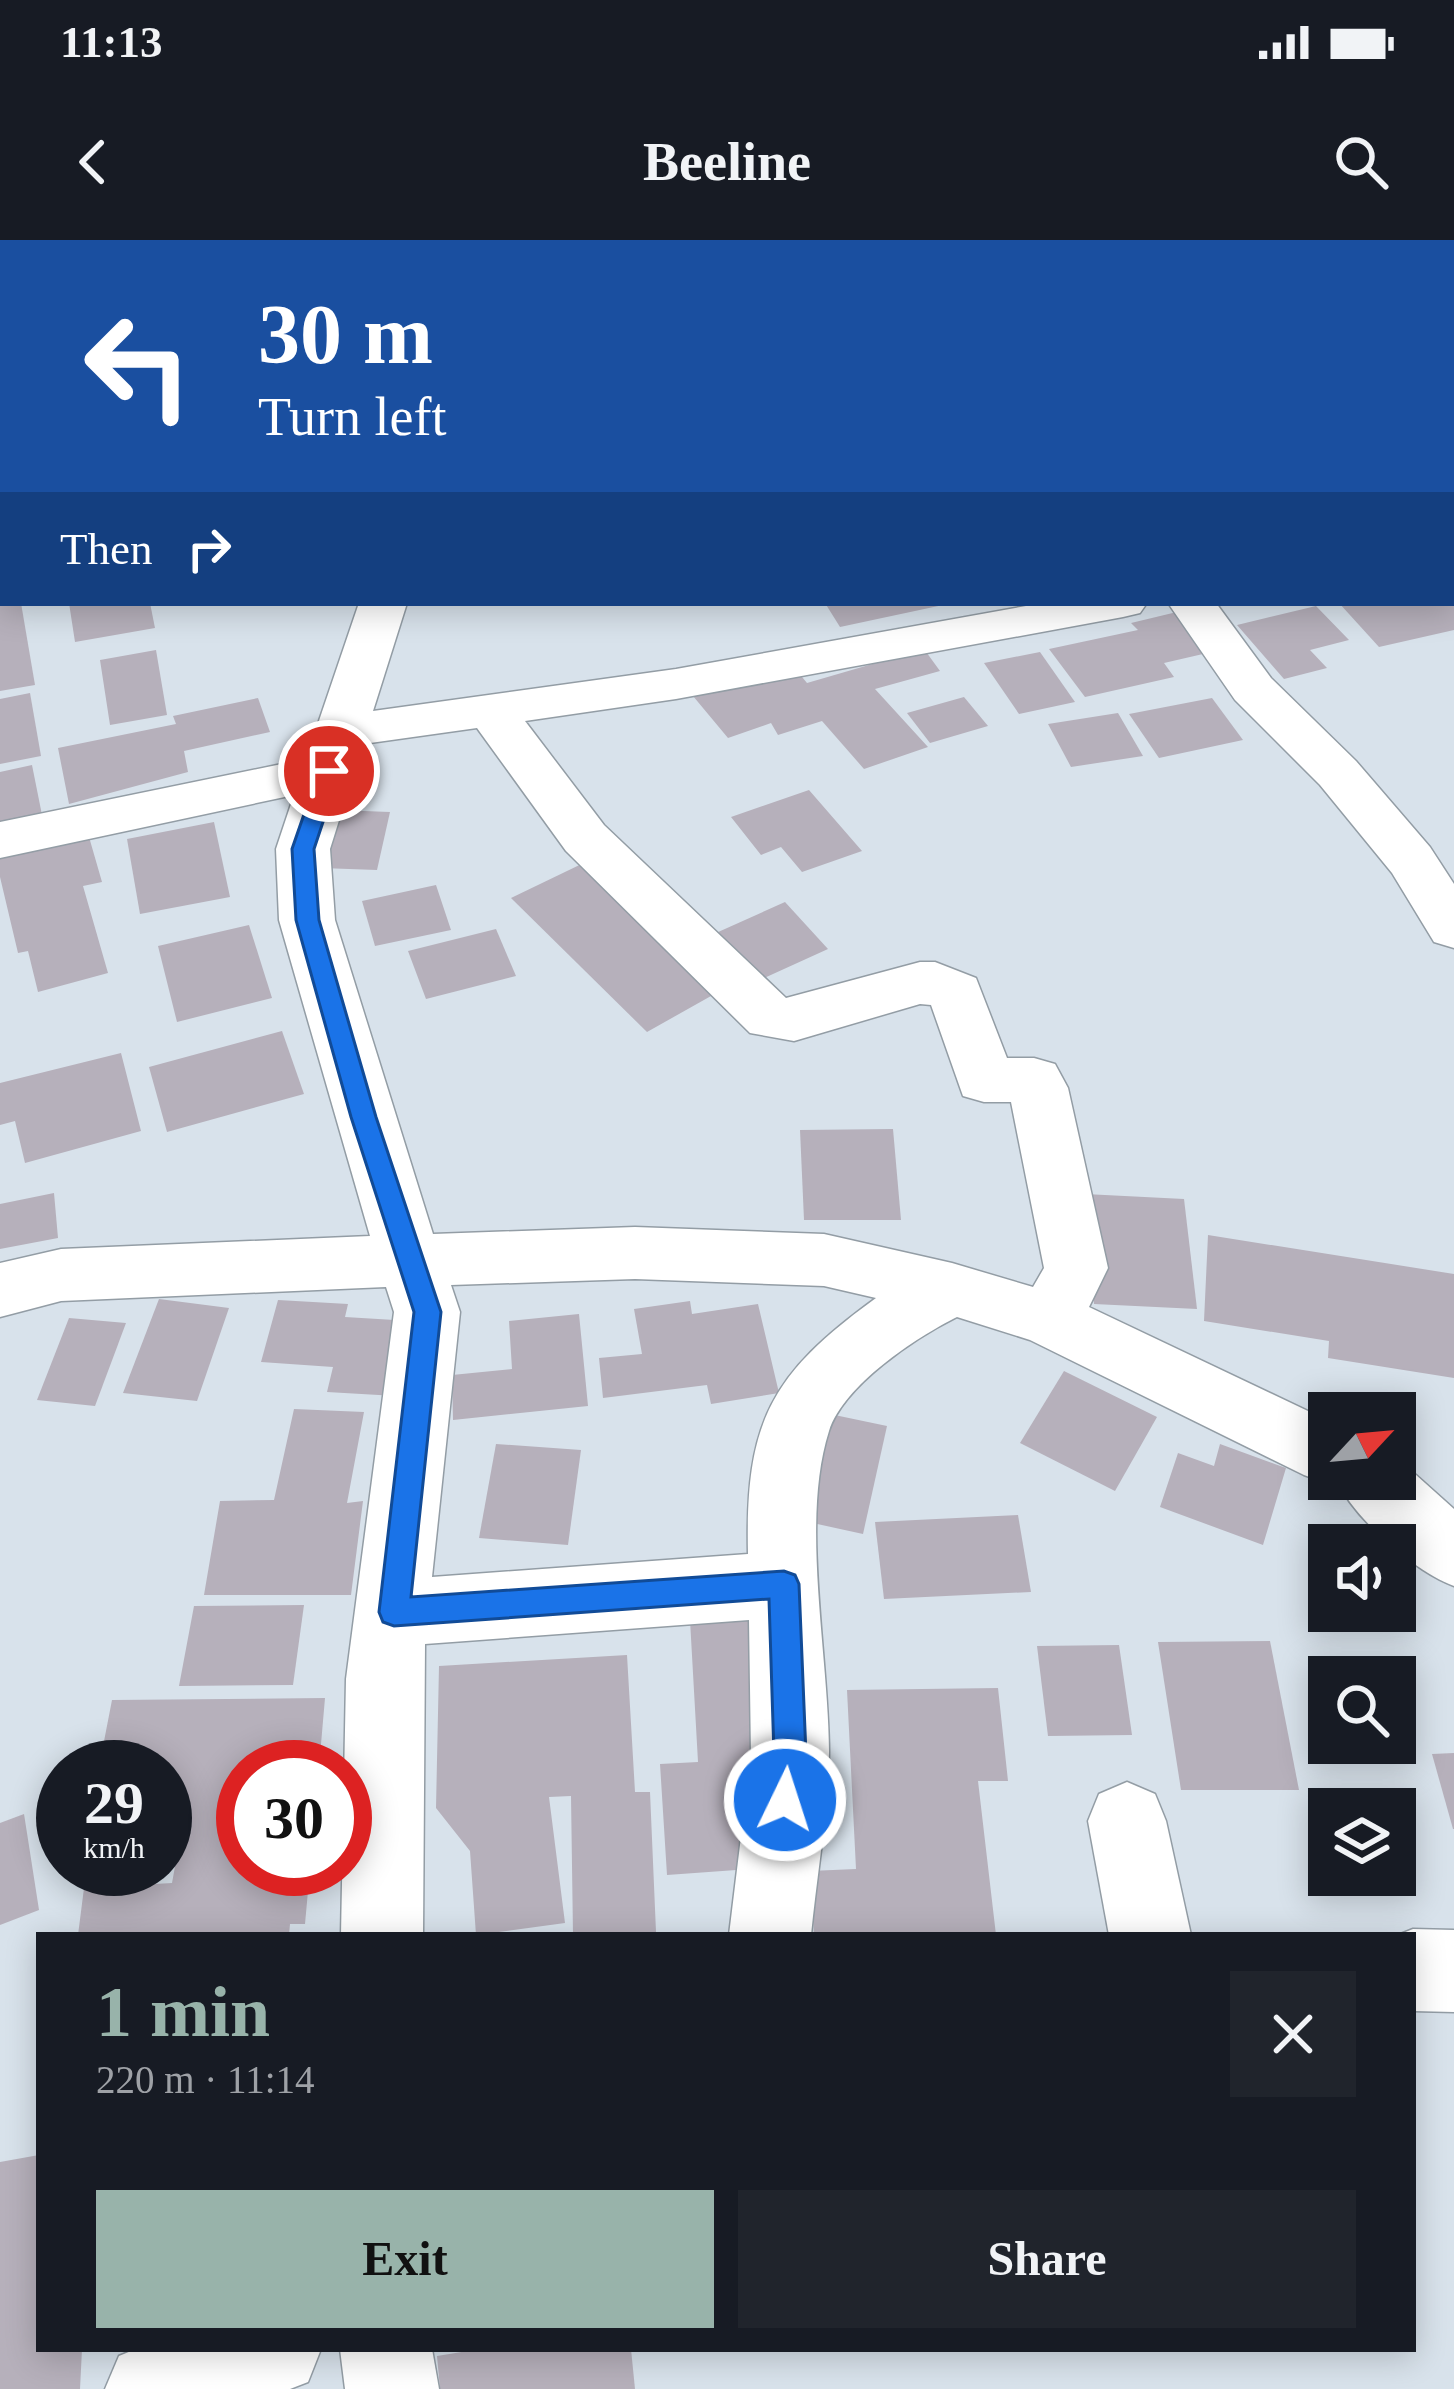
<!DOCTYPE html>
<meta charset="utf-8">
<style>
:root{--surface:#171b24;--page:#20242c;--text:#f1f3f6;--muted:#9ea1a6;--accent:#98b3aa}
body{margin:0;font-family:"Times New Roman",serif;background:var(--page);color:var(--text);height:100vh;display:flex;flex-direction:column;font-size:45px;white-space:nowrap}
*{box-sizing:border-box;margin:0}
p{font-size:39px;color:var(--muted)}
.icon{flex:none;width:66px;height:66px;fill:none;stroke:currentColor;stroke-width:2;stroke-linecap:round;stroke-linejoin:round}
.map{position:relative;flex:1;overflow:hidden}
.drawer{position:absolute;left:36px;top:1692px;width:1380px;height:420px;display:flex;flex-direction:column;background:var(--surface);border-radius:0px;box-shadow:0 6px 30px #0003}
.drawer>*{flex:none}
.guide{position:absolute;left:0px;top:0px;width:1455px;height:366px;box-shadow:0 6px 30px #0003;background:#1a4fa0;color:#fff;overflow:hidden}
.needle{width:78px;rotate:64deg}
.controls{position:absolute;left:1308px;top:1152px;display:grid;gap:24px}
.controls a{display:grid;place-items:center;width:108px;height:108px;border-radius:0px;background:var(--surface);box-shadow:0 6px 30px #0003;font-size:60px}
.speed{position:absolute;left:36px;top:1500px;display:flex;gap:24px;font-size:60px;font-weight:700;text-align:center}
.speed>*{display:grid;place-content:center;width:156px;height:156px;border-radius:50%;background:var(--surface);box-shadow:0 6px 30px #0003;line-height:1}
.speed small{font-size:30px;font-weight:400}
.speed .limit{border:18px solid #d22;background:#fff;color:#111}
.pin{position:absolute;display:grid;place-items:center;width:102px;height:102px;color:#fff;margin:-51px;border:6px solid #fff;border-radius:50%;box-shadow:0 3px 12px #0007}
.me{position:absolute;width:132px;margin:-66px;rotate:4deg;stroke-linejoin:round;filter:drop-shadow(0 0 9px #0008)}
.turn{display:flex;align-items:center;gap:42px;height:252px;padding:0 60px;font-size:54px}
.turn .icon{width:156px;height:156px;stroke-width:2.5}
.turn b{display:block;font-size:84px;line-height:102px}
.then{display:flex;align-items:center;height:114px;padding:0 60px;background:#0003;gap:24px;font-size:45px}
.round{display:grid;place-items:center;flex:none;width:126px;height:126px;border-radius:0px;background:var(--page)}
.headline{display:flex;align-items:center;justify-content:space-between;height:204px;padding:0 60px}
h1{font-size:72px;font-weight:700;line-height:90px;color:var(--accent)}
.primary-button{display:flex;gap:24px;margin-top:auto;padding:24px 60px}
.primary-button a{flex:1;height:138px;border-radius:0px;background:var(--accent);color:#111;font-size:48px;font-weight:700;line-height:138px;text-align:center}
.primary-button a+a{background:var(--page);color:var(--text)}
.status{display:flex;justify-content:space-between;align-items:center;height:84px;padding:0 60px;background:var(--surface);direction:ltr}
.status svg{height:33px;fill:currentColor}
header{display:flex;justify-content:space-between;align-items:center;height:156px;padding:0 60px;background:var(--surface);font-size:54px;font-weight:700}
.map>svg:first-child{display:block}
</style>
<div class="status"><b>11:13</b><svg viewBox="0 0 49 12"><path d="M0 12V9h3v3zM5 12V6h3v6zM10 12V3h3v9zM15 12V0h3v12zM26 1h20v11H26zM47 4h2v5h-2z"/></svg></div>
<header><svg class="icon" aria-label="back" viewBox="0 0 24 24"><path d="M15 5l-7 7 7 7"/></svg>Beeline<svg class="icon" aria-label="search" viewBox="0 0 24 24"><circle cx="10" cy="10" r="6"/><path d="M15 15l6 6"/></svg></header>
<div class="map">
<svg width="1454" height="2149" viewBox="0 0 1454 2149">
<rect width="100%" height="100%" fill="#d8e2eb"/>
<g fill="#b6b0bb">
<polygon points="0,363 21,363 35,445 0,451"/>
<polygon points="69,363 150,363 155,388 75,402"/>
<polygon points="825,363 943,363 943,365 840,387"/>
<polygon points="1339,363 1454,363 1454,390 1379,407"/>
<polygon points="1316,366 1349,400 1310,410 1327,428 1284,439 1237,385"/>
<polygon points="1181,371 1216,411 1164,423 1174,437 1085,457 1049,409 1138,390 1131,383"/>
<polygon points="924,409 940,431 875,449 928,507 864,529 822,481 778,495 771,483 728,498 688,450 793,426 807,443"/>
<polygon points="156,410 167,475 110,485 100,420"/>
<polygon points="1040,412 1075,462 1019,474 984,423"/>
<polygon points="30,453 41,516 0,524 0,459"/>
<polygon points="964,457 988,486 930,503 907,473"/>
<polygon points="258,458 270,492 184,511 188,532 69,564 58,508 176,484 173,476"/>
<polygon points="1212,458 1243,500 1159,518 1129,474"/>
<polygon points="1118,473 1143,516 1071,527 1048,484"/>
<polygon points="32,525 42,575 0,584 0,532"/>
<polygon points="809,550 862,611 802,632 781,607 761,615 731,577"/>
<polygon points="337,570 390,572 377,630 321,628"/>
<polygon points="214,582 230,657 140,674 127,599"/>
<polygon points="87,590 102,642 83,646 108,733 38,752 28,711 18,713 0,637 0,610"/>
<polygon points="594,618 727,747 647,792 511,658"/>
<polygon points="436,645 451,690 375,706 362,661"/>
<polygon points="785,662 828,709 749,745 707,697"/>
<polygon points="249,685 272,758 177,782 158,706"/>
<polygon points="496,689 516,736 426,759 408,711"/>
<polygon points="282,791 304,854 167,892 149,827"/>
<polygon points="121,813 141,891 25,923 15,881 0,885 0,843"/>
<polygon points="893,889 901,980 804,980 800,890"/>
<polygon points="54,953 58,998 0,1009 0,964"/>
<polygon points="1085,954 1184,959 1197,1069 1094,1064"/>
<polygon points="1208,995 1454,1034 1454,1138 1328,1118 1329,1101 1204,1081"/>
<polygon points="159,1059 229,1068 197,1161 123,1153"/>
<polygon points="278,1060 348,1064 345,1077 411,1081 396,1156 327,1152 333,1127 261,1122"/>
<polygon points="690,1061 692,1074 758,1064 779,1153 711,1164 707,1145 603,1158 599,1118 642,1114 634,1069"/>
<polygon points="579,1074 588,1166 453,1180 452,1135 512,1129 509,1081"/>
<polygon points="69,1078 126,1083 95,1166 37,1160"/>
<polygon points="1064,1131 1157,1177 1115,1251 1020,1203"/>
<polygon points="294,1169 364,1172 347,1263 363,1261 351,1355 204,1355 220,1261 274,1260"/>
<polygon points="825,1173 887,1186 863,1294 799,1280"/>
<polygon points="496,1204 581,1210 568,1305 479,1298"/>
<polygon points="1220,1204 1286,1228 1263,1305 1160,1267 1178,1213 1214,1226"/>
<polygon points="1018,1275 1031,1352 884,1359 875,1282"/>
<polygon points="304,1365 293,1445 179,1446 194,1366"/>
<polygon points="761,1377 764,1628 667,1635 660,1524 698,1522 690,1380"/>
<polygon points="1270,1401 1299,1550 1181,1550 1158,1402"/>
<polygon points="1119,1405 1132,1495 1048,1496 1037,1406"/>
<polygon points="627,1415 635,1552 650,1552 656,1692 573,1695 571,1556 549,1557 565,1683 476,1695 470,1611 436,1568 439,1426"/>
<polygon points="998,1448 1008,1541 978,1541 996,1695 814,1695 810,1631 856,1629 847,1450"/>
<polygon points="325,1458 319,1527 243,1527 243,1629 310,1629 305,1684 290,1684 289,1695 78,1695 84,1648 172,1643 184,1577 165,1577 165,1527 99,1527 112,1460"/>
<polygon points="1454,1513 1454,1589 1453,1589 1432,1514"/>
<polygon points="24,1574 39,1670 0,1685 0,1583"/>
<polygon points="39,1915 39,2109 82,2109 80,2149 0,2149 0,1922"/>
<polygon points="480,2109 631,2109 635,2149 440,2149 437,2116"/>
</g>
<g fill="none" stroke-linecap="round" stroke-linejoin="round">
<g stroke="#939da5" stroke-width="3">
<g id="minor">
<polygon points="996,0 1034,0 1035,3 997,3"/>
<rect x="1452" y="99" width="2" height="24"/>
<rect x="0" y="243" width="3" height="28"/>
<rect x="1452" y="304" width="2" height="28"/>
<path d="M359,363h48l-34,108 303,-42 367,-66h104l-7,10 -17,4 -447,82 -151,22 79,104 182,173 134,-36h15l41,16 31,80h27l21,6 13,24 40,180 -19,39 240,114v58h66l1,-22 58,52v77c-39,-14 -99,-67 -117,-105l-8,3 -25,-9 -274,-135 -73,-23c-42,21 -113,68 -128,114 -29,90 0,225 0,321 -1,60 -12,123 -18,183h-82l22,-180 -2,-135 -324,24 -2,291h-82l5,-256 48,-367 -8,-25 -325,14 -61,16v-54l61,-14 309,-13 -91,-316 -3,-71 18,-54 -294,63v-36l306,-63zM477,488l89,123 184,182 44,8 126,-37 11,1 32,91 21,6h27l33,166 -11,19 -81,-24 -128,-29 -189,-7 -202,7 -98,-314 -5,-71 33,-105zM635,1039l189,7 52,12c-106,77 -131,124 -128,256l-316,23 28,-265 -9,-27z"/>
<polygon points="1168,363 1216,363 1271,438 1356,521 1430,607 1454,644 1454,708 1434,702 1392,633 1320,545 1235,460"/>
<polygon points="1127,1542 1155,1554 1166,1581 1191,1695 1109,1695 1088,1581 1099,1554"/>
<polygon points="1413,1689 1454,1690 1454,1772 1413,1771 1413,1695 1398,1695"/>
<polygon points="136,2109 321,2109 308,2142 290,2149 105,2149 119,2116"/>
<polygon points="340,2109 432,2109 439,2149 345,2149"/>
</g>
</g>
<use href="#minor" fill="#fff" fill-rule="evenodd"/>
</g>
<polygon fill="#1a73e8" stroke="#114b97" stroke-width="3" points="329,524 340,531 314,609 319,680 376,877 441,1072 411,1357 784,1331 795,1335 799,1344 806,1515 797,1571 785,1575 774,1571 769,1560 774,1515 769,1359 394,1386 383,1382 379,1372 414,1072 351,877 296,680 292,609 319,531"/>
</svg>
<div class="controls">
<a><svg class="needle" viewBox="-14 -14 28 28"><path d="M0-13l5 13h-10z" fill="#e53935"/><path d="M0 13l5-13h-10z" fill="#9ea1a6"/></svg></a>
<a><svg class="icon" aria-label="sound" viewBox="0 0 24 24"><path d="M4 9h4l5-4v14l-5-4H4zM17 9q2 3 0 6"/></svg></a>
<a><svg class="icon" aria-label="search" viewBox="0 0 24 24"><circle cx="10" cy="10" r="6"/><path d="M15 15l6 6"/></svg></a>
<a><svg class="icon" aria-label="layers" viewBox="0 0 24 24"><path d="M12 4l9 5-9 5-9-5zM3 14l9 5 9-5"/></svg></a>
</div>
<div class="speed"><div>29<small>km/h</small></div><div class="limit">30</div></div>
<div class="pin" style="left:329px;top:531px;background:#d93025"><svg class="icon" aria-label="arrive" viewBox="0 0 24 24"><path d="M6 21V4h12l-3 4 3 4H6"/></svg></div>
<svg class="me" style="left:785px;top:1560px" viewBox="-20 -20 40 40"><circle r="17" fill="#1a73e8" stroke="#fff" stroke-width="3"/><path d="M0-11L8 9 0 5-8 9z" fill="#fff"/></svg>
<div class="guide">
<div class="turn"><svg class="icon" aria-label="left" viewBox="0 0 24 24"><path d="M17 20v-9H6M10 6l-5 5 5 5"/></svg><div><b>30 m</b>Turn left</div></div>
<div class="then">Then<svg class="icon" aria-label="right" viewBox="0 0 24 24"><path d="M7 20v-9h11M14 6l5 5-5 5"/></svg></div>
</div>
<section class="drawer">
<div class="headline"><div><h1>1 min</h1><p>220 m · 11:14</p></div><a class="round"><svg class="icon" aria-label="close" viewBox="0 0 24 24"><path d="M6 6l12 12M18 6L6 18"/></svg></a></div>
<div class="primary-button"><a>Exit</a><a>Share</a></div>
</section>
</div>
